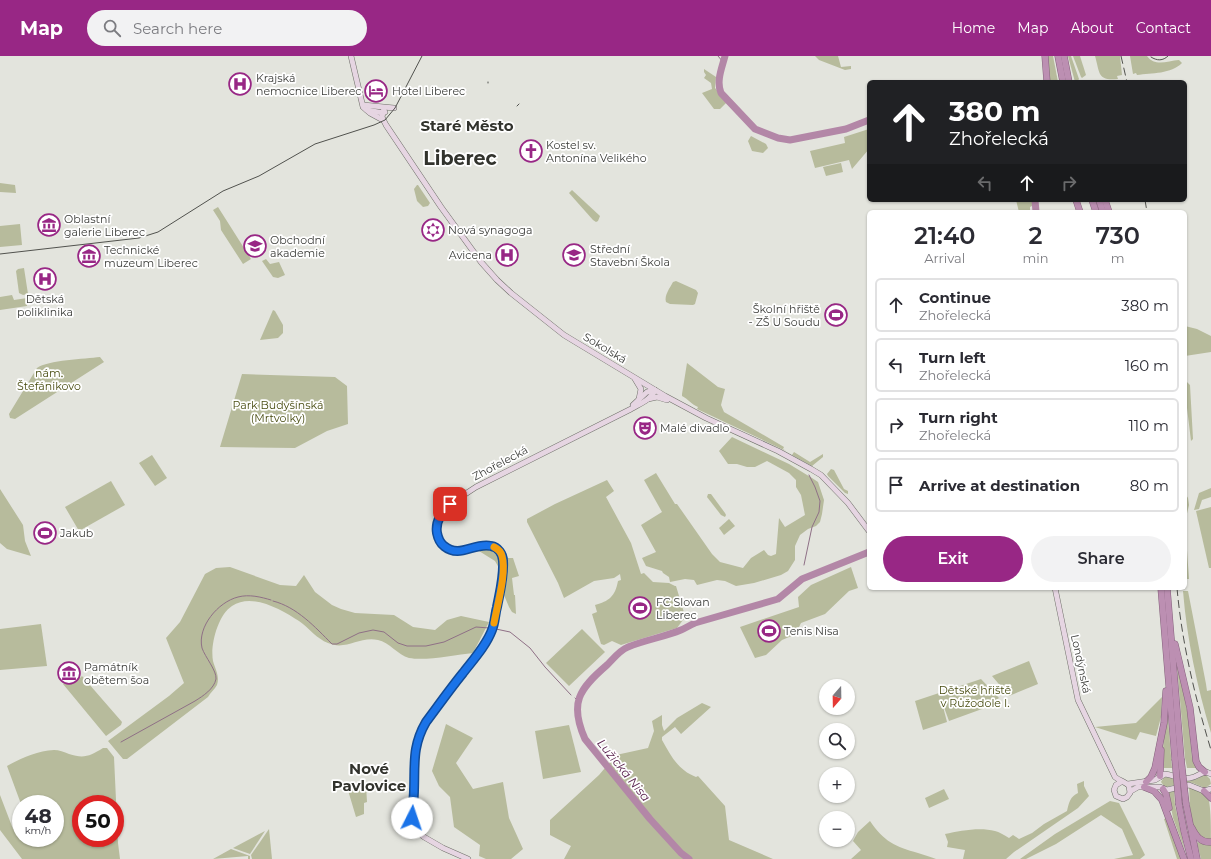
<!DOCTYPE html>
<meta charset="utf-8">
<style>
:root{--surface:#fff;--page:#f2f2f3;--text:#2b2b33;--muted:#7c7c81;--line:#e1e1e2;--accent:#982785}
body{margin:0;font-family:Montserrat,sans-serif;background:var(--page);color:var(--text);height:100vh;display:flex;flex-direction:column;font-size:15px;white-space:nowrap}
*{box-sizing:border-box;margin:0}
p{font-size:13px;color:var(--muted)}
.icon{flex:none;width:22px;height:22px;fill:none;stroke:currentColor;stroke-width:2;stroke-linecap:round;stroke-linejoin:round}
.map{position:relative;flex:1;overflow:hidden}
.details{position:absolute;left:867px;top:154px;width:320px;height:380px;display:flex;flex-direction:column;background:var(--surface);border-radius:6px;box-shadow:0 1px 3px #0004}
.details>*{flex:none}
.banner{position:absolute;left:867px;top:24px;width:320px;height:122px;border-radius:6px;box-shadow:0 1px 3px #0004;background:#202124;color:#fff;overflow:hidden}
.needle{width:26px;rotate:200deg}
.tools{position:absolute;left:819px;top:623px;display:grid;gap:8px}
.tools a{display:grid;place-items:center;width:36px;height:36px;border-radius:50%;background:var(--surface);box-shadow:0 1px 3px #0004;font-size:20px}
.speed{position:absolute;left:12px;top:739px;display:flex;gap:8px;font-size:20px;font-weight:700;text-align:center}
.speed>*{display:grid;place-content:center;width:52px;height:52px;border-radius:50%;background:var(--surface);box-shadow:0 1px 3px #0004;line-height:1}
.speed small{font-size:10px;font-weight:400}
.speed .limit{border:6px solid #d22;background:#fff;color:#111}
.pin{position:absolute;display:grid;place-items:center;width:34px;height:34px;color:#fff;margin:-17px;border-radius:8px;box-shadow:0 2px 6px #0006}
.me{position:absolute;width:44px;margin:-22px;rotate:4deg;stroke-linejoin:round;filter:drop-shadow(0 0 3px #0008)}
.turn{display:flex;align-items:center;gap:14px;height:84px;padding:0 16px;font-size:18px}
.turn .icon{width:52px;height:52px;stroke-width:2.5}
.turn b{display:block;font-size:28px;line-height:34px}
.lanes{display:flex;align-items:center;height:38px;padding:0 16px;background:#0003;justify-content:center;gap:20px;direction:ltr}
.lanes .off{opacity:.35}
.eta{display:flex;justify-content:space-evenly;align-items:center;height:68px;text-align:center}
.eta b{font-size:24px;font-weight:600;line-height:28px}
.primary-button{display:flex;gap:8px;margin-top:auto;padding:8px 16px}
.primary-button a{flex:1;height:46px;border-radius:24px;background:var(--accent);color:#fff;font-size:16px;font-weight:600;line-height:46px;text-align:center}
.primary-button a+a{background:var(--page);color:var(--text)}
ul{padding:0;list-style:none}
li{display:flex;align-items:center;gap:12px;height:54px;margin:0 8px 6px;padding:0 8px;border:2px solid var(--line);border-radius:6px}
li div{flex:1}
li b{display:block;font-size:15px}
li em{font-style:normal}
header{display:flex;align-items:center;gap:24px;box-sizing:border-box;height:56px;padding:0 20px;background:var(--accent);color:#fff}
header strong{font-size:19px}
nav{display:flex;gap:22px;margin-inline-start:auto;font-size:14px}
.search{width:280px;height:36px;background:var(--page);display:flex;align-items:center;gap:10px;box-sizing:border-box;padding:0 14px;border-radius:22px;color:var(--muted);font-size:15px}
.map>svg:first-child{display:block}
</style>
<header>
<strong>Map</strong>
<div class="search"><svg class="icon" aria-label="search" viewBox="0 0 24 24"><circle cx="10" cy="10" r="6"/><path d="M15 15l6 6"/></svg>Search here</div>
<nav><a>Home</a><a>Map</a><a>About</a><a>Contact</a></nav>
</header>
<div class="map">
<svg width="1211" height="803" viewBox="0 0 1211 803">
<rect width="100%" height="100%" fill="#e3e4dd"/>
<g fill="#b7bb9c" fill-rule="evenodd">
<polygon points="815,0 838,0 841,11 851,10 851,13 845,14 819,4"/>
<polygon points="1047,0 1053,0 1058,26 1050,26"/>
<polygon points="1068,0 1071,0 1079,23 1077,26 1075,26"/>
<polygon points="1073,0 1080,0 1086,19 1082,22 1081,21"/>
<path d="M1095,0h25l2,19 -5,1 1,3c-21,2 -18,-6 -23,-23z"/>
<path d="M1130,0h17c8,11 20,5 32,4l3,3c-11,11 -30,10 -45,12l-1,-2 -3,1z"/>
<polygon points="704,13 716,21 715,32 727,46 720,53 714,53 702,37 712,33 711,27 704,22 706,19 704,16"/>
<polygon points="869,73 869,93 852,113 849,104 815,112 810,95 845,87 844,81"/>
<polygon points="751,80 766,88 768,92 763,97 752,95 748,85"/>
<polygon points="841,107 843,116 826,120 823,111"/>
<polygon points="0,127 15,129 16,137 0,136"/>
<polygon points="417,129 418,129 430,147 428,150 423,151 417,145 414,133"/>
<polygon points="572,134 600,160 598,165 596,166 593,164 569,137"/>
<polygon points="1016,144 1032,144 1032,150 1030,151 1030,156 1019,156"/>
<polygon points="218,151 251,203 243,208 221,174 220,165 213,154"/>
<polygon points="20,168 22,189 0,191 0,170"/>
<polygon points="266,203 270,208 279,206 285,219 278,222 273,221 262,205"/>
<polygon points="24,212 28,238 23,239 19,237 16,215 18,213"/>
<path d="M676,225l20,9 2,3 -3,11 -2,1 -23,-1 -4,-2c-2,-7 4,-14 7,-20z"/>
<polygon points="12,239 14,244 27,242 27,250 0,254 0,241"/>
<polygon points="834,247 846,252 838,271 826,266"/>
<polygon points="273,254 275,255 283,269 283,277 278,282 260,284"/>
<polygon points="1185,270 1197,273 1211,280 1211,296 1185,300"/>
<path d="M100,301l4,5 -89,57 -5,-1 -1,-4 28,-46c11,-8 48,-9 63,-11z"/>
<path d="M687,307l31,24 7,2 -4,16 3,7 55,32 5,3 -1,2 3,2 -89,-42 1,-2c-7,-3 -10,-8 -16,-11v-2z"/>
<polygon points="242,318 335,321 347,330 348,368 327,375 295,392 220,391"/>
<polygon points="1185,324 1190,329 1193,383 1191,385 1187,352 1185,351"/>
<polygon points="732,381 789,408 812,422 818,426 824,444 822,458 820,466 816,470 808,473 800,479 795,490 795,504 788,515 781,519 754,527 736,530 725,525 717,524 697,529 694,524 685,523 670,526 669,521 663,517 662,515 646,510 642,502 656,496 641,469 662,456 644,424 656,417 675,448 677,448 712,498 720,506 743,512 751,502 764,494 768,499 771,500 776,498 779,462 785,471 805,459 801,439 796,431 796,424 789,417 767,405 755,411 747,411 737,408 728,408 719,395"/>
<polygon points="794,396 810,406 823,398 823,401 812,410 792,399"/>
<polygon points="152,399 167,422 155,430 139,407"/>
<polygon points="831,413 834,414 844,433 848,435 848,438 845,437 828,420 827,418"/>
<path d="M607,424l7,11 -8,6 25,46 10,31 3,-1 9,9 16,1 6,3h1l10,33 -3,1 -6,8 -56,17 -9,-4 -8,4 -3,-1 -9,-30 5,-2 -2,-7c14,-4 20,-8 23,-24l3,-1 -1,-6 -6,4 -20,3 -30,17 -6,-15 -31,-61v-3l28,-15z"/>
<polygon points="111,425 125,449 79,475 65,451"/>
<polygon points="1211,432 1211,441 1202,444 1199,453 1194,454 1199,437"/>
<polygon points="0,433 23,469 25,485 31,500 7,493 0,487"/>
<polygon points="1185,437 1188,442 1189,449 1185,466 1189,523 1185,523"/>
<polygon points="708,438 711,438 725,457 726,459 725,461 721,459 707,441"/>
<polygon points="1211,451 1211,512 1209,512 1196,455"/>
<polygon points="729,463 735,470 724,479 719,472"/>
<polygon points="486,493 492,495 498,500 499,512 495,505 479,495"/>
<polygon points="508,502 513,502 519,520 512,522 514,539 515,539 516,558 512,556 509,551 504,539 507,523"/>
<path d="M230,511l50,18 16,1 8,-11 11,17 17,13 9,4 14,4 39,2 19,12 22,3 12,-10 14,-4 28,6 -16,31c-18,2 -47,8 -64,5 -11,-3 -20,-16 -31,-18 -19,-4 -32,11 -50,3 -11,-4 -19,-15 -29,-22 -17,-11 -47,-29 -67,-15 -14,9 -22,39 -19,55 2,8 7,15 4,24 -2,4 -7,8 -9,12l-81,62h-4l-15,-18 61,-45 15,-13 -18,-45 14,-16 25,-48 11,-6z"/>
<polygon points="851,511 858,532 849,535 825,558 801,567 796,577 794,579 782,584 766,599 755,602 740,571 799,551 798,541 811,529"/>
<path d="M1183,535h5l18,93 1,7 4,-1v43c-14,-47 -24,-93 -28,-142z"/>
<polygon points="41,568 47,610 0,614 0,573"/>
<polygon points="582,573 605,596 569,630 546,607"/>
<polygon points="1029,605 1038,628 1009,640 992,620"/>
<polygon points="1177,609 1183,634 1188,659 1192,702 1197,711 1196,712 1187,712 1185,702"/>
<polygon points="76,617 80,622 82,620 122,666 121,669 106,680 63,628"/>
<polygon points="981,623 999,642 982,653 949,665 941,643 947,666 923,674 915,645"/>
<polygon points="1162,641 1161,661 1156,680 1140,676 1136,684 1095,671 1136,667"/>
<path d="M702,647l9,4 -30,27 -6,-7 -13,10v3c9,16 16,30 34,37l2,-1 27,30 4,34 44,19h-209l7,-13 -21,-11v-15l49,-45 17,-20 32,-7 6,-17 -2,-10 10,-6v10l2,6 13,-13z"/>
<polygon points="1167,651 1172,712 1164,712 1163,692"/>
<polygon points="446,668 473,682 456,707 473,733 503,726 509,762 523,793 511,803 486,803 479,800 480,789 454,771 450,741 439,730 432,715"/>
<polygon points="569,669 581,716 543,723 535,675"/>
<path d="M103,692h4l7,9 4,86 2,16h-98l-22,-29v-35l13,34 8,-1v10h34v-34h-34l-14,-38c14,-8 30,-15 47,-16 5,0 10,2 15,4 15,5 21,2 34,-6zM81,748h34v34h-34z"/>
<path d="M1206,719l4,4 1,5 -6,4 -12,-5 -5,-1 -22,5 -2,-1 -3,-4 3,-5c10,0 20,6 30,3 4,-1 7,-4 12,-5z"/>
<path d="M1084,725v5l5,10 -11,12 -64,44 -8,7h-43l2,-9 -18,-3 1,-5 -3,-8c15,-3 34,-7 50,-3 4,1 9,4 14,7l4,-3 6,4 13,-6 12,-9 23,-13c2,-9 3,-14 11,-18l-1,-9z"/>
<polygon points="365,728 366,729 367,746 364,747 364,758 356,761 347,731"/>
<path d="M1189,730c6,3 15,6 19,12 3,7 3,31 3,41h-8c-2,-2 -5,-5 -7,-7 -7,-11 -6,-33 -7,-46z"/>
<polygon points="944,733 949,743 929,752 925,742"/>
<polygon points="1174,733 1175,749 1185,795 1173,762 1168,735"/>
<polygon points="1110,745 1119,747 1145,799 1140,803 1114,803 1133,799 1122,773 1101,759 1056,788 1026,803 1020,803 1055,778"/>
<polygon points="1167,762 1182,803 1177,803 1164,763"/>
<path d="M870,765c13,20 26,26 48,32 6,2 13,4 18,6h-85l10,-9 -8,-9 5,-9z"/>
<polygon points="269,773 272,803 252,803 251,799"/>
<polygon points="265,775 250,798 233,792"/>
<polygon points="1198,786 1207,789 1211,789 1211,803 1201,803 1197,787"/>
<polygon points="231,793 250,800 250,803 248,803 248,800 213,803"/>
</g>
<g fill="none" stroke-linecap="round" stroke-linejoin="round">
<g stroke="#8f7086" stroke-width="1">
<polyline points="718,0 723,6"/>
<polyline points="804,509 812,471 819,456 820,445 815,431 809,419"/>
<path d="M273,545c24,6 42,26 59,43h5l22,-11 14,-3 11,2 14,11 9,3h19l18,-4 32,-15 13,1"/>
<polyline points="496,573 510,576 530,592 545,611 571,639"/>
<polyline points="575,642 578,645"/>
<path d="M121,686l74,-41c8,-5 19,-12 21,-22 1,-8 -11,-22 -14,-31 -5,-21 16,-46 36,-51 11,-3 23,0 33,3"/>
</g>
<g stroke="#b387a7" stroke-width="7">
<path d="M725,0c-3,12 -9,25 -4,37l34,36 23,9 12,2 56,-11 23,-9"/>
<polyline points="1035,144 1036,156"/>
<path d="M689,803l-8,-6 -31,-34 -65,-80c-16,-36 -6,-50 22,-74 6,-6 13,-15 21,-18 17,-7 36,-10 53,-17 5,-2 9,-5 14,-7l83,-24 24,-20 67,-27"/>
</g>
<g stroke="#6e6f68" stroke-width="6">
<g id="secondary">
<polyline points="351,0 363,51 370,57 383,64"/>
<polyline points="363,49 394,52"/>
<polyline points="384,52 382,61 386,69 441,151 481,206 497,224 511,237 564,279 665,340 706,362 778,395 811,413 821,419 848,447 869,475"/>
<polyline points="367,54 383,57 385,56"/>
<polyline points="635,323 641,333 639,343"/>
<polyline points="648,343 657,341 667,344"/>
<polyline points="633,349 647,336 655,334"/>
<path d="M1055,532l23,112 37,77c5,4 11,5 14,9l1,7 -3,4 -4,2 -7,-3 -2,-6 2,-5 5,-3"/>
<path d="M1128,728l27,-4 10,-6c9,1 16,6 25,4 9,-1 12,-9 21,-4"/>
<polyline points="1131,735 1138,731 1160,731 1167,734 1189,729 1204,735 1211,733"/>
<path d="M468,803l-25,-11 -19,-11 -6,-5 -5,-10 2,-68 6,-21 5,-11 56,-74 8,-14 3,-10 10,-53 -1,-16 -3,-4 -5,-4 -12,-2 -22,6 -9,-1 -8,-5 -5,-6 -1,-10 1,-9 3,-6 9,-10 26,-17 155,-78c8,-5 20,-9 24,-19"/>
</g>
</g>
<g stroke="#84607b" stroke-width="7">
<g id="trunk">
<polyline points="1045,0 1047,26"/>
<polyline points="1058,0 1063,26"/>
<polyline points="1064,0 1069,26"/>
<polyline points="1076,144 1080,156"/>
<polyline points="1092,144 1096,156"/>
<polyline points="1099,144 1103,156"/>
<polyline points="1105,144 1109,156"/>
<polyline points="1161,532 1175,703"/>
<polyline points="1167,532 1181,703"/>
<polyline points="1175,588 1190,652 1196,705 1199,711 1205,716"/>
<polyline points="1160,720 1161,694"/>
<polyline points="1146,726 1151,721 1155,712 1164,667 1166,635"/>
<polyline points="1144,731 1154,735 1162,744 1184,803"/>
<polyline points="1163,733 1166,738 1169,752"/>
<polyline points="1204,735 1211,742"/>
<polyline points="1186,748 1197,803"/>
<polyline points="1179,749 1184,775 1191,803"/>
<path d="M1192,772c4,8 9,15 19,14"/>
</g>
</g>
<use href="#secondary" stroke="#e6d5e2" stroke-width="5"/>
<use href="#trunk" stroke="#bc8fb2" stroke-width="6"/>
<g stroke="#51524e" stroke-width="1">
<path d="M1151,1c6,4 12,4 17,-1"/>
<polyline points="488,27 488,26"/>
<polyline points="517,50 519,48"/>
<polyline points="0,198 139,182 158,176 223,135 259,120 315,88 374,69 385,64 395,52 422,0"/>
</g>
<g stroke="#51524e" stroke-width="1" stroke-dasharray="8 4" stroke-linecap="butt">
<polyline points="1121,0 1127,26"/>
<polyline points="1145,144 1147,156"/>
<path d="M1177,532c5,56 18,109 34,162"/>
</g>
<g stroke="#84607b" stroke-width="7" stroke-linecap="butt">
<g id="trunk-bridge">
<polyline points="1175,703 1179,749"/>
<polyline points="1181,703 1186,748"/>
</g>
</g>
<use href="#trunk-bridge" stroke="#bc8fb2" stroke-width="6"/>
</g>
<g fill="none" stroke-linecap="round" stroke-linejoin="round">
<g stroke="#114b97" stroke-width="10">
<path id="route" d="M412,762c0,-9 2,-19 2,-28 1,-26 -2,-44 12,-68 12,-16 24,-33 37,-49 10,-13 23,-27 29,-43 3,-7 3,-16 5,-23 3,-16 7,-30 6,-46 0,-7 -5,-14 -12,-15 -17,-4 -31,13 -47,0 -4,-3 -6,-8 -7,-13 -2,-12 5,-21 13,-29"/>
</g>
<use href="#route" stroke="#1a73e8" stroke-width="7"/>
<path stroke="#f59e0b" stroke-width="7" d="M494,567c3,-17 13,-51 8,-67 -1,-4 -4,-7 -8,-9"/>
</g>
<defs>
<g id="hospital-ring" transform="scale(1.15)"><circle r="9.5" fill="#fff" stroke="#982785" stroke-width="1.5"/><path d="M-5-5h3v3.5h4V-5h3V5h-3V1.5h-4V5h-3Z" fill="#982785"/></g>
<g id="hotel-ring" transform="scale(1.15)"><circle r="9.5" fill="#fff" stroke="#982785" stroke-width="1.5"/><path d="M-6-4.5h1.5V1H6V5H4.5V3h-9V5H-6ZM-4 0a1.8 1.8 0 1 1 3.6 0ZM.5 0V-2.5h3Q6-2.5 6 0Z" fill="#982785"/></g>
<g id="church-ring" transform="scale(1.15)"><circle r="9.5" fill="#fff" stroke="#982785" stroke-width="1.5"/><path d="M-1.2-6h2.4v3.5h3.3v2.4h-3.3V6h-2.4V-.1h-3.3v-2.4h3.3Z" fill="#982785"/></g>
<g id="museum-ring" transform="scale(1.15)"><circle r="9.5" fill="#fff" stroke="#982785" stroke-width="1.5"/><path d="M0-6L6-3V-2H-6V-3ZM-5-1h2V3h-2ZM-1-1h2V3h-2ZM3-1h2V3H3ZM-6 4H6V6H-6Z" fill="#982785"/></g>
<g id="synagogue-ring" transform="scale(1.15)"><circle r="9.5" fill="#fff" stroke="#982785" stroke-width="1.5"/><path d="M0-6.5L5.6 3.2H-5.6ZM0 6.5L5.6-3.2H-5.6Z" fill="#982785"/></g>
<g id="university-ring" transform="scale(1.15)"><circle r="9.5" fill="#fff" stroke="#982785" stroke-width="1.5"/><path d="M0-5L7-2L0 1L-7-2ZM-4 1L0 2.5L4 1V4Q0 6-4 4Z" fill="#982785"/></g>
<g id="stadium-ring" transform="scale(1.15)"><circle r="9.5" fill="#fff" stroke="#982785" stroke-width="1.5"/><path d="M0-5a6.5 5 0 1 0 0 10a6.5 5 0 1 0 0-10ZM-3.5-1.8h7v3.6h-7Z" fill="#982785"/></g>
<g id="theatre-ring" transform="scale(1.15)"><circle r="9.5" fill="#fff" stroke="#982785" stroke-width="1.5"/><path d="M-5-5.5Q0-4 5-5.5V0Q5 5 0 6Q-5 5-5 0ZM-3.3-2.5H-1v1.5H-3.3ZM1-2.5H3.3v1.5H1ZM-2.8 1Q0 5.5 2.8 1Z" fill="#982785"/></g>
</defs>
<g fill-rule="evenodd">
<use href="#hospital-ring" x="240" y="28"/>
<use href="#hotel-ring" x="376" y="35"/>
<use href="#church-ring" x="531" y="95"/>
<use href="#museum-ring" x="49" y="169"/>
<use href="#synagogue-ring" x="433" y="174"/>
<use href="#university-ring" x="255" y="190"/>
<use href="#hospital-ring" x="507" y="199"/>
<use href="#university-ring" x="574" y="199"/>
<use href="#museum-ring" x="89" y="200"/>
<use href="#hospital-ring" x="45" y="223"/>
<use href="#stadium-ring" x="836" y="259"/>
<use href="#theatre-ring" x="645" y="372"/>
<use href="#stadium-ring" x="45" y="477"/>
<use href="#stadium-ring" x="640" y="552"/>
<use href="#stadium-ring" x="769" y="575"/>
<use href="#museum-ring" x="69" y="617"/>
</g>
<g text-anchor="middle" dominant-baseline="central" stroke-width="3.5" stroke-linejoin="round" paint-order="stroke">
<g font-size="11" fill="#3b3c39" stroke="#fff" text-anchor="start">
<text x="256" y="22">Krajská<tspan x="256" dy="13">nemocnice Liberec</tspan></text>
<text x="392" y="35">Hotel Liberec</text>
<text x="546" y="89">Kostel sv.<tspan x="546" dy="13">Antonína Velikého</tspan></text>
<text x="64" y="163">Oblastní<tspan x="64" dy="13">galerie Liberec</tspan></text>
<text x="448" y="174">Nová synagoga</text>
<text x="270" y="184">Obchodní<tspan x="270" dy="13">akademie</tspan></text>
<text x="590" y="193">Střední<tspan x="590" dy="13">Stavební Škola</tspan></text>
<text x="104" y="194">Technické<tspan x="104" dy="13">muzeum Liberec</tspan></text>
<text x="492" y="199" text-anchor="end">Avicena</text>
<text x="45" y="243" text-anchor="middle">Dětská<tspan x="45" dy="13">poliklinika</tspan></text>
<text x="820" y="253" text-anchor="end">Školní hřiště<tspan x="820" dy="13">- ZŠ U Soudu</tspan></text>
<text x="660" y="372">Malé divadlo</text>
<text x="60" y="477">Jakub</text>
<text x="656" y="546">FC Slovan<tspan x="656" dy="13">Liberec</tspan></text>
<text x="784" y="575">Tenis Nisa</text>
<text x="84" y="611">Památník<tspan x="84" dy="13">obětem šoa</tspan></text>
</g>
<g font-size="11" fill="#3b3c39" stroke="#fff">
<text transform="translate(605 292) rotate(31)">Sokolská</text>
<text transform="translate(500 407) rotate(-28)">Zhořelecká</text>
<text transform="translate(1081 608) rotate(78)">Londýnská</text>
</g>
<g font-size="11" fill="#494d12" stroke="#fff">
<text x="49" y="317">nám.<tspan x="49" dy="13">Štefánikovo</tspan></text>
<text x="278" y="349">Park Budyšínská<tspan x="278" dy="13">(Mrtvolky)</tspan></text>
<text x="975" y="634">Dětské hřiště<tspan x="975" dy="13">v Růžodole I.</tspan></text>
</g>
<g font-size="12" font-style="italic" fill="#59224e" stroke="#fff">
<text transform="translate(624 714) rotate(51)">Lužická Nisa</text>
</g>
<g font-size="15" font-weight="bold" fill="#32332d" stroke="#fff">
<text x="467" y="69">Staré Město</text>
<text x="369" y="712">Nové<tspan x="369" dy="17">Pavlovice</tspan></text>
</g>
<g font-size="19" font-weight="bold" fill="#32332d" stroke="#fff">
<text x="460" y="102">Liberec</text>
</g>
</g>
</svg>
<div class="tools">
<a><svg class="needle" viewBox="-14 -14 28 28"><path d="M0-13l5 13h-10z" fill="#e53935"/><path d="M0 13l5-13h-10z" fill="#7c7c81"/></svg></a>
<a><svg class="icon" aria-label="search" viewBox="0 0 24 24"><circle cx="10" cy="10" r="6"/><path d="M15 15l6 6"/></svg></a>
<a>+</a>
<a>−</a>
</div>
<div class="speed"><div>48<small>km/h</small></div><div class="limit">50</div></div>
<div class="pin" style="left:450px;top:448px;background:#d93025"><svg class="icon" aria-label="arrive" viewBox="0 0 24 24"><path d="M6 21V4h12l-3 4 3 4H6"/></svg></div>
<svg class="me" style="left:412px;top:762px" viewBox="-20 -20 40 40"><circle r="19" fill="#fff"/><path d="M0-13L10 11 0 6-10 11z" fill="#1a73e8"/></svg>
<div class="banner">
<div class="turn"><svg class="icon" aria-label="ahead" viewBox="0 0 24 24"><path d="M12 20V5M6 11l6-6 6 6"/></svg><div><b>380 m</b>Zhořelecká</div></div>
<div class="lanes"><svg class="icon off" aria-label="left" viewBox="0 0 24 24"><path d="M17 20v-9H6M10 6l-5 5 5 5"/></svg><svg class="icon" aria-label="ahead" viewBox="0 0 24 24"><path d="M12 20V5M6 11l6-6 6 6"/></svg><svg class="icon off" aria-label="right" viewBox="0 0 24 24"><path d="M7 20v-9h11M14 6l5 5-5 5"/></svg></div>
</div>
<section class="details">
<div class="eta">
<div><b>21:40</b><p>Arrival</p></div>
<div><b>2</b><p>min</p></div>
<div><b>730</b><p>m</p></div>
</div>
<ul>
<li><svg class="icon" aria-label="ahead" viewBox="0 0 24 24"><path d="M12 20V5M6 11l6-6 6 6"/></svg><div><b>Continue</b><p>Zhořelecká</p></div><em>380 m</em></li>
<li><svg class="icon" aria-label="left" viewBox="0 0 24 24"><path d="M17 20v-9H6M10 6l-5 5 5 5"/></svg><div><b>Turn left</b><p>Zhořelecká</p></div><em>160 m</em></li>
<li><svg class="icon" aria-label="right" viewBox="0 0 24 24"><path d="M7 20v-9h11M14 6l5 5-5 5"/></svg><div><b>Turn right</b><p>Zhořelecká</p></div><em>110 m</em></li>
<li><svg class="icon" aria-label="arrive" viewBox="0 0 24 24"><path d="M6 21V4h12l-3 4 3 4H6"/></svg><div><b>Arrive at destination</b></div><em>80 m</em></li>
</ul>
<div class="primary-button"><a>Exit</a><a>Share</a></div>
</section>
</div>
